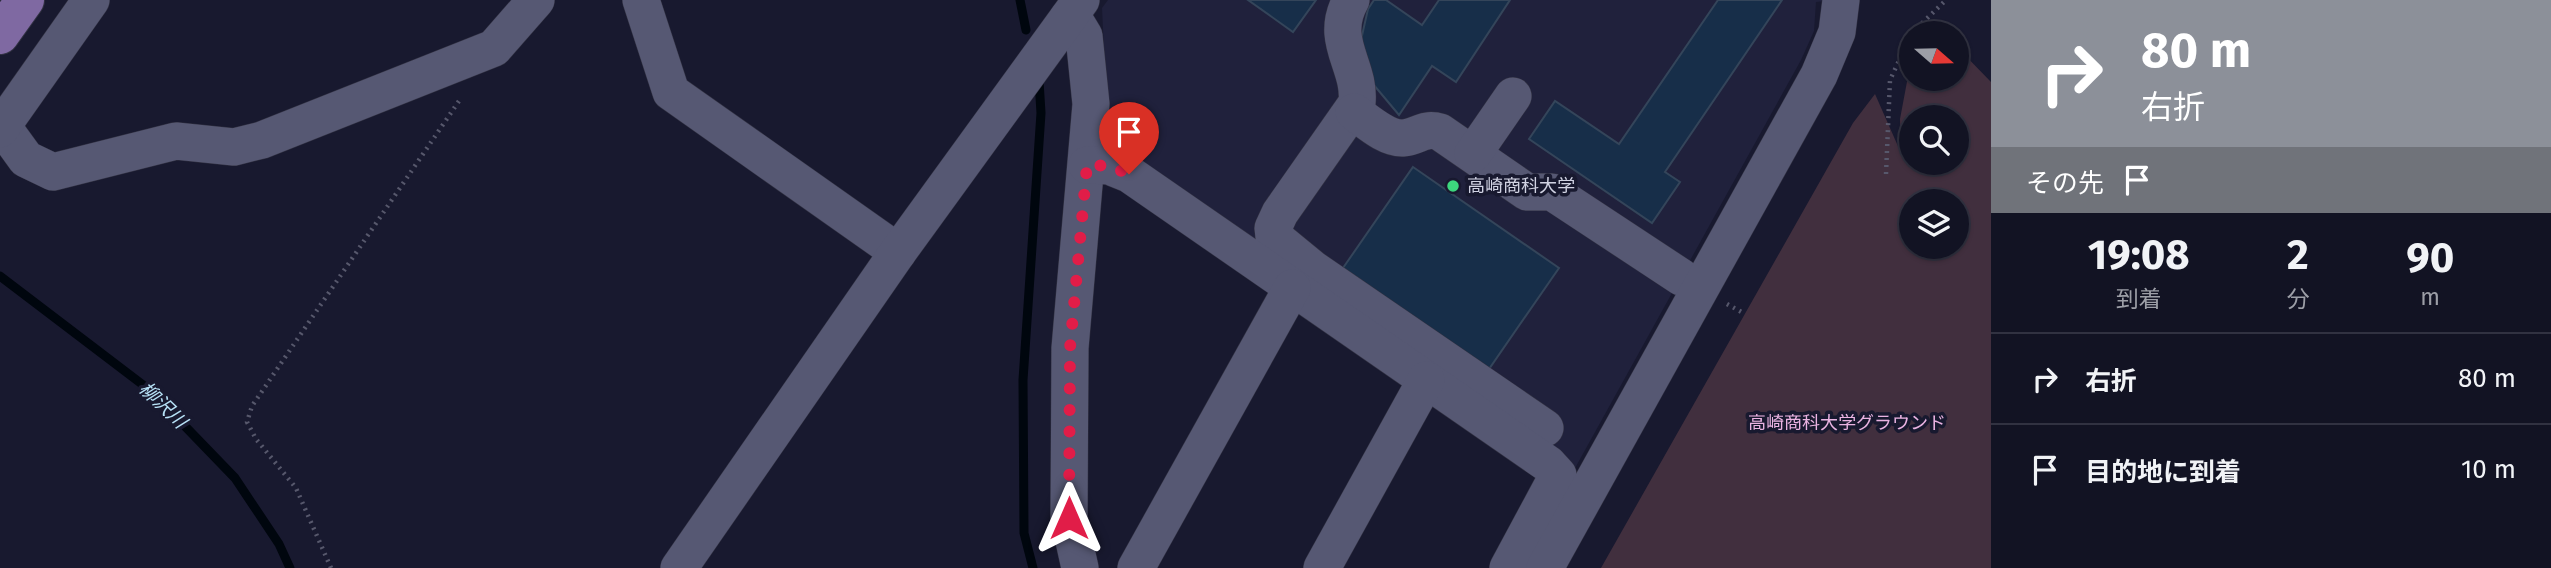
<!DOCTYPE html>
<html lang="ja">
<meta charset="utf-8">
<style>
:root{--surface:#121323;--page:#1f2030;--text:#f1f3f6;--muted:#9c9ea6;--line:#313241}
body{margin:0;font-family:"Fira Sans","Noto Sans JP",sans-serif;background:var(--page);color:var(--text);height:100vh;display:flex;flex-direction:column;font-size:26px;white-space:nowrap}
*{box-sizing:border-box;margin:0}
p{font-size:23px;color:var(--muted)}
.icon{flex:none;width:38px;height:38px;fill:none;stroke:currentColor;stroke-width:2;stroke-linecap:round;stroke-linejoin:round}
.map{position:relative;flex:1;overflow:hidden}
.side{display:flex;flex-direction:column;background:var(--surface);width:560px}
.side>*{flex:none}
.hud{background:#8c9099;color:#fff;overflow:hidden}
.needle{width:46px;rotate:110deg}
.buttons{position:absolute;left:1899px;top:21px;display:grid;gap:14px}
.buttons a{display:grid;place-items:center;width:70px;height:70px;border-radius:50%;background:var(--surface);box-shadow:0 2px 5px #0004,0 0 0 2px var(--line);font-size:35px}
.pin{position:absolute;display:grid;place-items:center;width:60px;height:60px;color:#fff;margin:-72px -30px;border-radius:50% 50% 50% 0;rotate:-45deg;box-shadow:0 0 7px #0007}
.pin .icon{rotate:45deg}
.me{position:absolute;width:77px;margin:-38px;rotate:0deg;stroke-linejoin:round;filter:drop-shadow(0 0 5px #0008)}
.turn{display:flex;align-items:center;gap:24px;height:147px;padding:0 35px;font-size:32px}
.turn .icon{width:91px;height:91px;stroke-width:2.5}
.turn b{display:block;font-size:49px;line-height:60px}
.then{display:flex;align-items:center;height:66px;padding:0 35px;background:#0003;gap:14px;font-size:26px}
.eta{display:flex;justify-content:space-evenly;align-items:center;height:119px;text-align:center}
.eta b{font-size:42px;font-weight:700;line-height:49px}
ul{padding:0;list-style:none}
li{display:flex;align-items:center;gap:21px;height:91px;padding:0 35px;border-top:2px solid var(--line)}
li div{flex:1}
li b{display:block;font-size:26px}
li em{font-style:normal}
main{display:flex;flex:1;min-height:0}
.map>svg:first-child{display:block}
</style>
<main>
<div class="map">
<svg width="1991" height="568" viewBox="0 0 1991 568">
<rect width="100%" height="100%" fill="#18192f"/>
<polygon fill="#20213c" points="1108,0 1833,0 1816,2 1814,31 1801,60 1574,470 1241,236 1108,136 1102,8"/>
<path fill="#412f3e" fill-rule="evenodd" d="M1957,47l34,35v486h-390l252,-445 22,-29 26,59 -1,-34 9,-48 2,8h45zM1911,117h45v46h-45zM1911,201h45v46h-45z"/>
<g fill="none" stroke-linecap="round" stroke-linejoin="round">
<g stroke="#00060e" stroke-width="9">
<polyline points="1020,0 1026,30"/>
<polyline points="0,276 151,391 235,478 279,544 290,568"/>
<polyline points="1033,568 1024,533 1023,380 1041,113 1039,81"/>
</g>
</g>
<g fill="#172e49" stroke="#34455a" stroke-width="2">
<polygon points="1248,0 1316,0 1293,32"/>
<polygon points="1374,0 1386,0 1422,25 1439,0 1510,0 1456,82 1432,66 1399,115 1373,84 1361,40 1368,9"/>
<polygon points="1718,0 1782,0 1665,172 1680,182 1652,223 1529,139 1555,101 1619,144"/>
<polygon points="1413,167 1559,268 1489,369 1343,268"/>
</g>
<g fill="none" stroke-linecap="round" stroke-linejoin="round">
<g stroke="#323243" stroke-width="38">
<g id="minor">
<polyline points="641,0 671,92 898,252"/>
<path d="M1351,0c-23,41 10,65 6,103l-77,110 -7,15 1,9 39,32 232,159"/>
<polyline points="1068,18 1078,26 1084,36 1091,104 1070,348 1069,518 1080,568"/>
<path d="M1354,112c13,9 32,27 49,26 15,-1 20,-11 37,-6l87,60h25l129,85"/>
<polyline points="2,126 26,159 53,172 176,141 234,147 262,140 494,48 536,0"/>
<polyline points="0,129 91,0"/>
<polyline points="1473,154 1513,96"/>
<polyline points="1087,165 1109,166 1129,174 1548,464 1558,475 1508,568"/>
<polyline points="679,568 898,252 1081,0"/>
<polyline points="1136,568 1292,288"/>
<polyline points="1322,568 1426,380"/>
<polyline points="1545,568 1819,75 1837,32 1841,0"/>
</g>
</g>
<g stroke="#323243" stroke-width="40">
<polyline id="major" points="0,35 25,0"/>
</g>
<g stroke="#57586c" stroke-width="4.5" stroke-dasharray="2 5" stroke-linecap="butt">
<polyline points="1912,33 1946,0"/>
<polyline points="1886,174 1890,80 1911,35"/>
<polyline points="1727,304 1745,314"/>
<polyline points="331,568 296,488 256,439 247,422 252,406 461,98"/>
</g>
<use href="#minor" stroke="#565873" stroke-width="37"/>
<use href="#major" stroke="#7f69a2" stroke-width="38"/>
</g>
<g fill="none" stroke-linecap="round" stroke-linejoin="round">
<polyline stroke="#e11d48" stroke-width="12" stroke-dasharray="0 21.6" points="1069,518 1070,348 1087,165 1109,166 1129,174"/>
</g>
<circle fill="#3dd77e" stroke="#18192f" stroke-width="2.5" cx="1453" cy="186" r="7"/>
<g text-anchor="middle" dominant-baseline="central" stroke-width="7" stroke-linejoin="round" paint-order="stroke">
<g font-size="18" fill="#d1d3e3" stroke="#18192f" text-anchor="start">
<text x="1467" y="186">高崎商科大学</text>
</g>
<g font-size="18" fill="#eab3e2" stroke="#18192f">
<text x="1847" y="423">高崎商科大学グラウンド</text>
</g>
<g font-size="19" font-style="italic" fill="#b7e2f7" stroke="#18192f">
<text transform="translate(163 405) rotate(44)">柳沢川</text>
</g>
</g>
</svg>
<div class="buttons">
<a><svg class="needle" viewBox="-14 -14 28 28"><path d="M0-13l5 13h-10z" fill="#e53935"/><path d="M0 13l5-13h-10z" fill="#9c9ea6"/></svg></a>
<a><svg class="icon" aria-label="search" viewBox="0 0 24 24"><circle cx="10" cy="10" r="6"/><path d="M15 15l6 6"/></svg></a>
<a><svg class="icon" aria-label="layers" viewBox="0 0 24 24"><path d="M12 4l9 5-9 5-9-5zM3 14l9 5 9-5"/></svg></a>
</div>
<div class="pin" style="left:1129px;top:174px;background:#d93025"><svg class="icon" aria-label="arrive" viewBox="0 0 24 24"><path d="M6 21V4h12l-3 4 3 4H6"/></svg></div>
<svg class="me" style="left:1069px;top:518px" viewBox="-20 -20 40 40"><path d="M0-17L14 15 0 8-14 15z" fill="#e11d48" stroke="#fff" stroke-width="4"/></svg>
</div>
<section class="side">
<div class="hud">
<div class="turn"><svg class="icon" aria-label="right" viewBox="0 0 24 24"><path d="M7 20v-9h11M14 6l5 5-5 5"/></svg><div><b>80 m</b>右折</div></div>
<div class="then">その先<svg class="icon" aria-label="arrive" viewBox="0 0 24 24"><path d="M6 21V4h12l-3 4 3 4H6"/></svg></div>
</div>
<div class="eta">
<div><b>19:08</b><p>到着</p></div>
<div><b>2</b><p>分</p></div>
<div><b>90</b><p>m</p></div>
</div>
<ul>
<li><svg class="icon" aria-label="right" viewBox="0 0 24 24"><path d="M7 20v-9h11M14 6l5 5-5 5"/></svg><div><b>右折</b></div><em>80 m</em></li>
<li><svg class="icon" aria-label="arrive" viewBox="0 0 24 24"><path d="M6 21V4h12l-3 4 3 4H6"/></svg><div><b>目的地に到着</b></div><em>10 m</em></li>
</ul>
</section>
</main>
